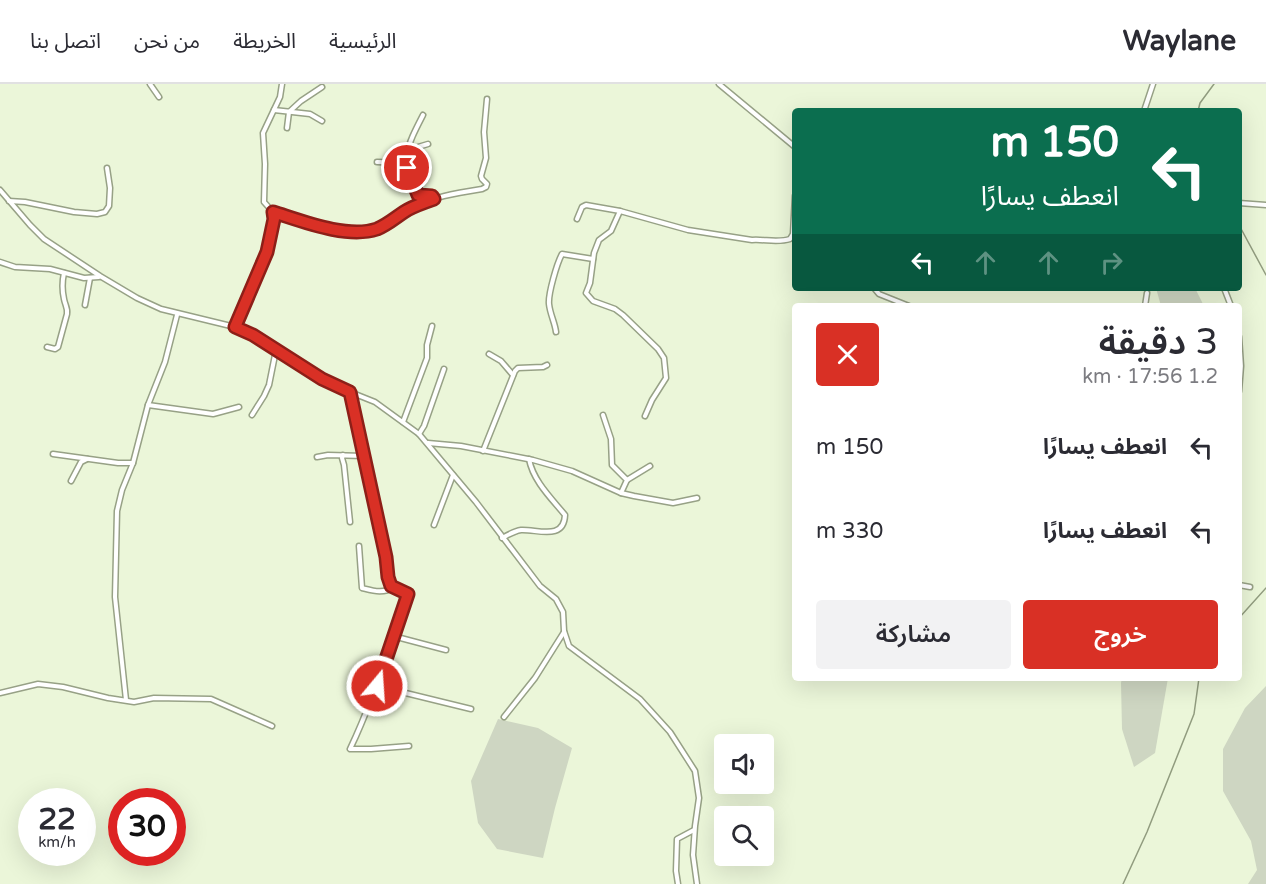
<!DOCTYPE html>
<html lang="ar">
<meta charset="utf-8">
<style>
:root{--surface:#fff;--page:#f2f2f3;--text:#2b2b33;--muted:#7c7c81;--line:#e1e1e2;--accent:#d93025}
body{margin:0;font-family:"Varela Round","Noto Sans Arabic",sans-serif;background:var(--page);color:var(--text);direction:rtl;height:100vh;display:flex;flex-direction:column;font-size:22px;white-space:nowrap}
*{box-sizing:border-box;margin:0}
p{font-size:20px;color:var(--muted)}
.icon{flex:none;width:33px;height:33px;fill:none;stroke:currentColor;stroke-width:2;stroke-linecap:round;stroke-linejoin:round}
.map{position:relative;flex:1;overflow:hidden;direction:ltr}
.sheet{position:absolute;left:792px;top:219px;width:450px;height:378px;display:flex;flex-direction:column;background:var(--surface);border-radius:6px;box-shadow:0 6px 24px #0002;direction:rtl}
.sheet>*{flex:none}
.hud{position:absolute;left:792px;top:24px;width:450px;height:183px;border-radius:6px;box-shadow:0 6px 24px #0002;direction:rtl;background:#0b6e4f;color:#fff;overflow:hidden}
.fabs{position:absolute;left:714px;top:650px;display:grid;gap:12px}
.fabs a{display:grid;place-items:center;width:60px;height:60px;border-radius:6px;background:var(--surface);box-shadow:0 6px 24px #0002;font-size:30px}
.speed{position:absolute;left:18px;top:704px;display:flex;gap:12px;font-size:30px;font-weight:700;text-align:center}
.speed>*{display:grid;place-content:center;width:78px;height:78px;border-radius:50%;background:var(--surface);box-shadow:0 6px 24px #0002;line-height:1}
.speed small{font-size:15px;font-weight:400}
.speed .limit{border:9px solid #d22;background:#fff;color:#111}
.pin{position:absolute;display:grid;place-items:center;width:51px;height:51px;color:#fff;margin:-26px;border:3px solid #fff;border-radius:50%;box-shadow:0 2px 6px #0007}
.me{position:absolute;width:66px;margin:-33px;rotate:18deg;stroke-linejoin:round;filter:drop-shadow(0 0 4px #0008)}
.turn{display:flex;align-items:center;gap:21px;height:126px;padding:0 24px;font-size:27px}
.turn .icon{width:78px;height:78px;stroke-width:2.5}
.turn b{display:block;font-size:42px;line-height:51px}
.lanes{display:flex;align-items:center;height:57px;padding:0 24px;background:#0003;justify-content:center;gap:30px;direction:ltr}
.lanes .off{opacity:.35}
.round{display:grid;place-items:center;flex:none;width:63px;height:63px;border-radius:6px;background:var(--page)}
.headline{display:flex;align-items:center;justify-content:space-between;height:102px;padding:0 24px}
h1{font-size:36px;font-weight:600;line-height:45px}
.button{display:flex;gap:12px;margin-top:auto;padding:12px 24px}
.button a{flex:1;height:69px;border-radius:6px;background:var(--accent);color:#fff;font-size:24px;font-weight:600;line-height:69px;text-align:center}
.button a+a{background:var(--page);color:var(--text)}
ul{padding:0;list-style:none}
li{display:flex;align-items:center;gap:18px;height:84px;padding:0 24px}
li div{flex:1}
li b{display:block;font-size:22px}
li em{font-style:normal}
header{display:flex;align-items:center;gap:36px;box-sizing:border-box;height:84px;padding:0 30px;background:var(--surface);border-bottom:2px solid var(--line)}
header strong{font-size:28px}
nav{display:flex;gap:33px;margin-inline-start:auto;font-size:21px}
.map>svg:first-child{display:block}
</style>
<header>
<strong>Waylane</strong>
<nav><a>الرئيسية</a><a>الخريطة</a><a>من نحن</a><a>اتصل بنا</a></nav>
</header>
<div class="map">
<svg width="1266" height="800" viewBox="0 0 1266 800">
<rect width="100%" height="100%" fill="#ebf6d9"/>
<g fill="#ced6c2">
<polygon points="1156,204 1195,204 1204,222 1161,222"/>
<polygon points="1122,594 1168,594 1155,669 1134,683 1122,645 1121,599"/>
<polygon points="1266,602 1266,800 1248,800 1257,786 1251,757 1223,707 1223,665 1245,624"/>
<polygon points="498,635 538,644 572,664 555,724 543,774 497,765 478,739 471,697"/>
</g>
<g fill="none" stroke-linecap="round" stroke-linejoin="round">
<g stroke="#919c7f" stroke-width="1.5">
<polyline points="1198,27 1200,19 1214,0"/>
<polyline points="1239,141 1266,191"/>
<polyline points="1239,534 1266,504"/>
<polyline points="1123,800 1147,748 1194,630 1199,594"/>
</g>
<g stroke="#97a186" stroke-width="7">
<g id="minor">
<polyline points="150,0 159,13"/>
<polyline points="719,0 795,63"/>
<polyline points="274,26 310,30 322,37"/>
<polyline points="1144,27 1153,0"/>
<path d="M423,31c-16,31 -25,48 -5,80l14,1 2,3"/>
<polyline points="287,44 289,28 301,17 322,3"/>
<polyline points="408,66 428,60"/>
<polyline points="377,78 406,79"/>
<polyline points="0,106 30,141 44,155 100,192 137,214 161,225 235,243 253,251 322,295 350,308 375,318 419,350 476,418 540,502 556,515 563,528 564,547 569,562 640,615 670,648 695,687 699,714 695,742 693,771 697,800"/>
<polyline points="9,117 25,118 74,128 97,130 105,128 109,122 110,104 107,84"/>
<polyline points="1239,119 1266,121"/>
<path d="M273,128c29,9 73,26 103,17 12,-4 20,-13 31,-19 24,-13 49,-17 75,-21l4,-2 1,-3 -5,-5 -1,-3 5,-18 -2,-26 3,-33"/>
<polyline points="577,135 582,123 586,121 620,127"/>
<polyline points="0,178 15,183 50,185 84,194 99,193"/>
<polyline points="874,204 879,210 909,222"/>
<polyline points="1224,204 1231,222"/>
<polyline points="85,221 90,194"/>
<polyline points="1145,222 1147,209"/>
<polyline points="235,243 267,168 274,135 273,128 264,118 265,80 263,49 280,13 282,0"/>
<path d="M556,248c-1,-9 -6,-18 -7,-28 -1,-10 8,-41 13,-50l31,5"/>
<polyline points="1239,253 1241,282 1239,307"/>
<path d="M47,263l8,2 3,-2 9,-33c1,-6 -2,-9 -3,-15 -2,-9 -2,-17 0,-26"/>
<polyline points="489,270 501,277 513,291"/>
<path d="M350,308l36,165 2,20 3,9 17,8c-19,52 -34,105 -58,155h21l38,-3"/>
<polyline points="148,321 213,330 239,323"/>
<polyline points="252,331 264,312 269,301 276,266"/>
<polyline points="603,331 611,355 612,381 627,396 621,409"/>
<path d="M645,332l7,-16 14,-22 -2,-20 -6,-9 -35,-34 -8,-6 -22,-8 -7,-8 4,-10 4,-30 5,-13 12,-9 9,-20 68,19 64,10c12,-1 26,3 38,-1l3,-5 2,-38"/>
<polyline points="403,338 427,274 427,261 432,242"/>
<polyline points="419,350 424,342 444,285"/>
<polyline points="428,359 461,362 533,376 572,387 621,409 634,412 673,419 697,414"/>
<polyline points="483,367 515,287 518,284 543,283 547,281"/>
<polyline points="53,370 118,379 133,379"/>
<polyline points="343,371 342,374 344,381 350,438"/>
<polyline points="317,373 328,371 364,372"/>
<polyline points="627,396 650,382"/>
<polyline points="71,397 81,378 87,375"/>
<polyline points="434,441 453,391"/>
<path d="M502,454c6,-3 12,-7 19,-8 16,-1 43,11 44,-15 -13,-16 -32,-34 -36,-56"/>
<path d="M359,462l3,42c12,3 21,6 32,-1"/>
<polyline points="1239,501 1250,503"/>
<polyline points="393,552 446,566"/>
<polyline points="377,602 471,625"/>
<polyline points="0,609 38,600 63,603 108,614 134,618 154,614 211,615 272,642"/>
<polyline points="126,616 115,513 117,427 122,406 133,379 148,321 165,278 177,231"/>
<polyline points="504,633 535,594 564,548"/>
<polyline points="678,800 676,787 677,755 694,746"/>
</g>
</g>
<use href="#minor" stroke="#fff" stroke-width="4"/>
</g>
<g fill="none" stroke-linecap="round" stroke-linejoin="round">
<g stroke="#8d1f18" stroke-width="15">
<path id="route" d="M377,602l31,-92 -17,-8 -3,-9 -2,-20 -36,-165 -28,-13 -69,-44 -18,-8 32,-75 7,-33 -1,-7c29,9 74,27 104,17 10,-4 18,-11 27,-17 9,-6 20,-9 30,-13l-2,-3 -14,-1 -11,-27"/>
</g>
<use href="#route" stroke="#d93025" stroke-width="10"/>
</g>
</svg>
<div class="fabs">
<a><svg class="icon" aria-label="sound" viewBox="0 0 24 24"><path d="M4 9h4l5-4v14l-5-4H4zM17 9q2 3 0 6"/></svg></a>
<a><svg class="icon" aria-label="search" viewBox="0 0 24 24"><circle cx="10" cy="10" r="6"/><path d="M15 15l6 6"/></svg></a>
</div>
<div class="speed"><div>22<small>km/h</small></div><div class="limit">30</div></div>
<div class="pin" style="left:407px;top:84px;background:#d93025"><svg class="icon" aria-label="arrive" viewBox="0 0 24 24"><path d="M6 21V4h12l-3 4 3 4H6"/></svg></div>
<svg class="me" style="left:377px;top:602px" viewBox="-20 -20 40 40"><circle r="17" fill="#d93025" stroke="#fff" stroke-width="3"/><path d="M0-11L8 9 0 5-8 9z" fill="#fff"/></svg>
<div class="hud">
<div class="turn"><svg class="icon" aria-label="left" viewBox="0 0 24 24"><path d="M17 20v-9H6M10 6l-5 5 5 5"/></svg><div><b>150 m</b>انعطف يسارًا</div></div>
<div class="lanes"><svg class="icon" aria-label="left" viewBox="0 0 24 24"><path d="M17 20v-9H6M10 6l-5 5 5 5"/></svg><svg class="icon off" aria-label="ahead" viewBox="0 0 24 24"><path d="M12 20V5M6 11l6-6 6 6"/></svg><svg class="icon off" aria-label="ahead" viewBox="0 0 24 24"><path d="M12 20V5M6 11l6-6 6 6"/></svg><svg class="icon off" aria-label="right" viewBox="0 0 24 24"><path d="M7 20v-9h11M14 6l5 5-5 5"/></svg></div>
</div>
<section class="sheet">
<div class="headline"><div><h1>3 دقيقة</h1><p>1.2 km · 17:56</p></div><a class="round" style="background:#d93025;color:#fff"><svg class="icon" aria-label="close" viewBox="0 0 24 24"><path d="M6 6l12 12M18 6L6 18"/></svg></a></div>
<ul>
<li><svg class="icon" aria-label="left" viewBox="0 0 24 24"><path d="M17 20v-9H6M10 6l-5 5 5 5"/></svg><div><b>انعطف يسارًا</b></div><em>150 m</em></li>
<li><svg class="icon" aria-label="left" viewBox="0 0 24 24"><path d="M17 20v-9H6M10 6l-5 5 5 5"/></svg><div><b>انعطف يسارًا</b></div><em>330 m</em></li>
</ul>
<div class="button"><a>خروج</a><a>مشاركة</a></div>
</section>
</div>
